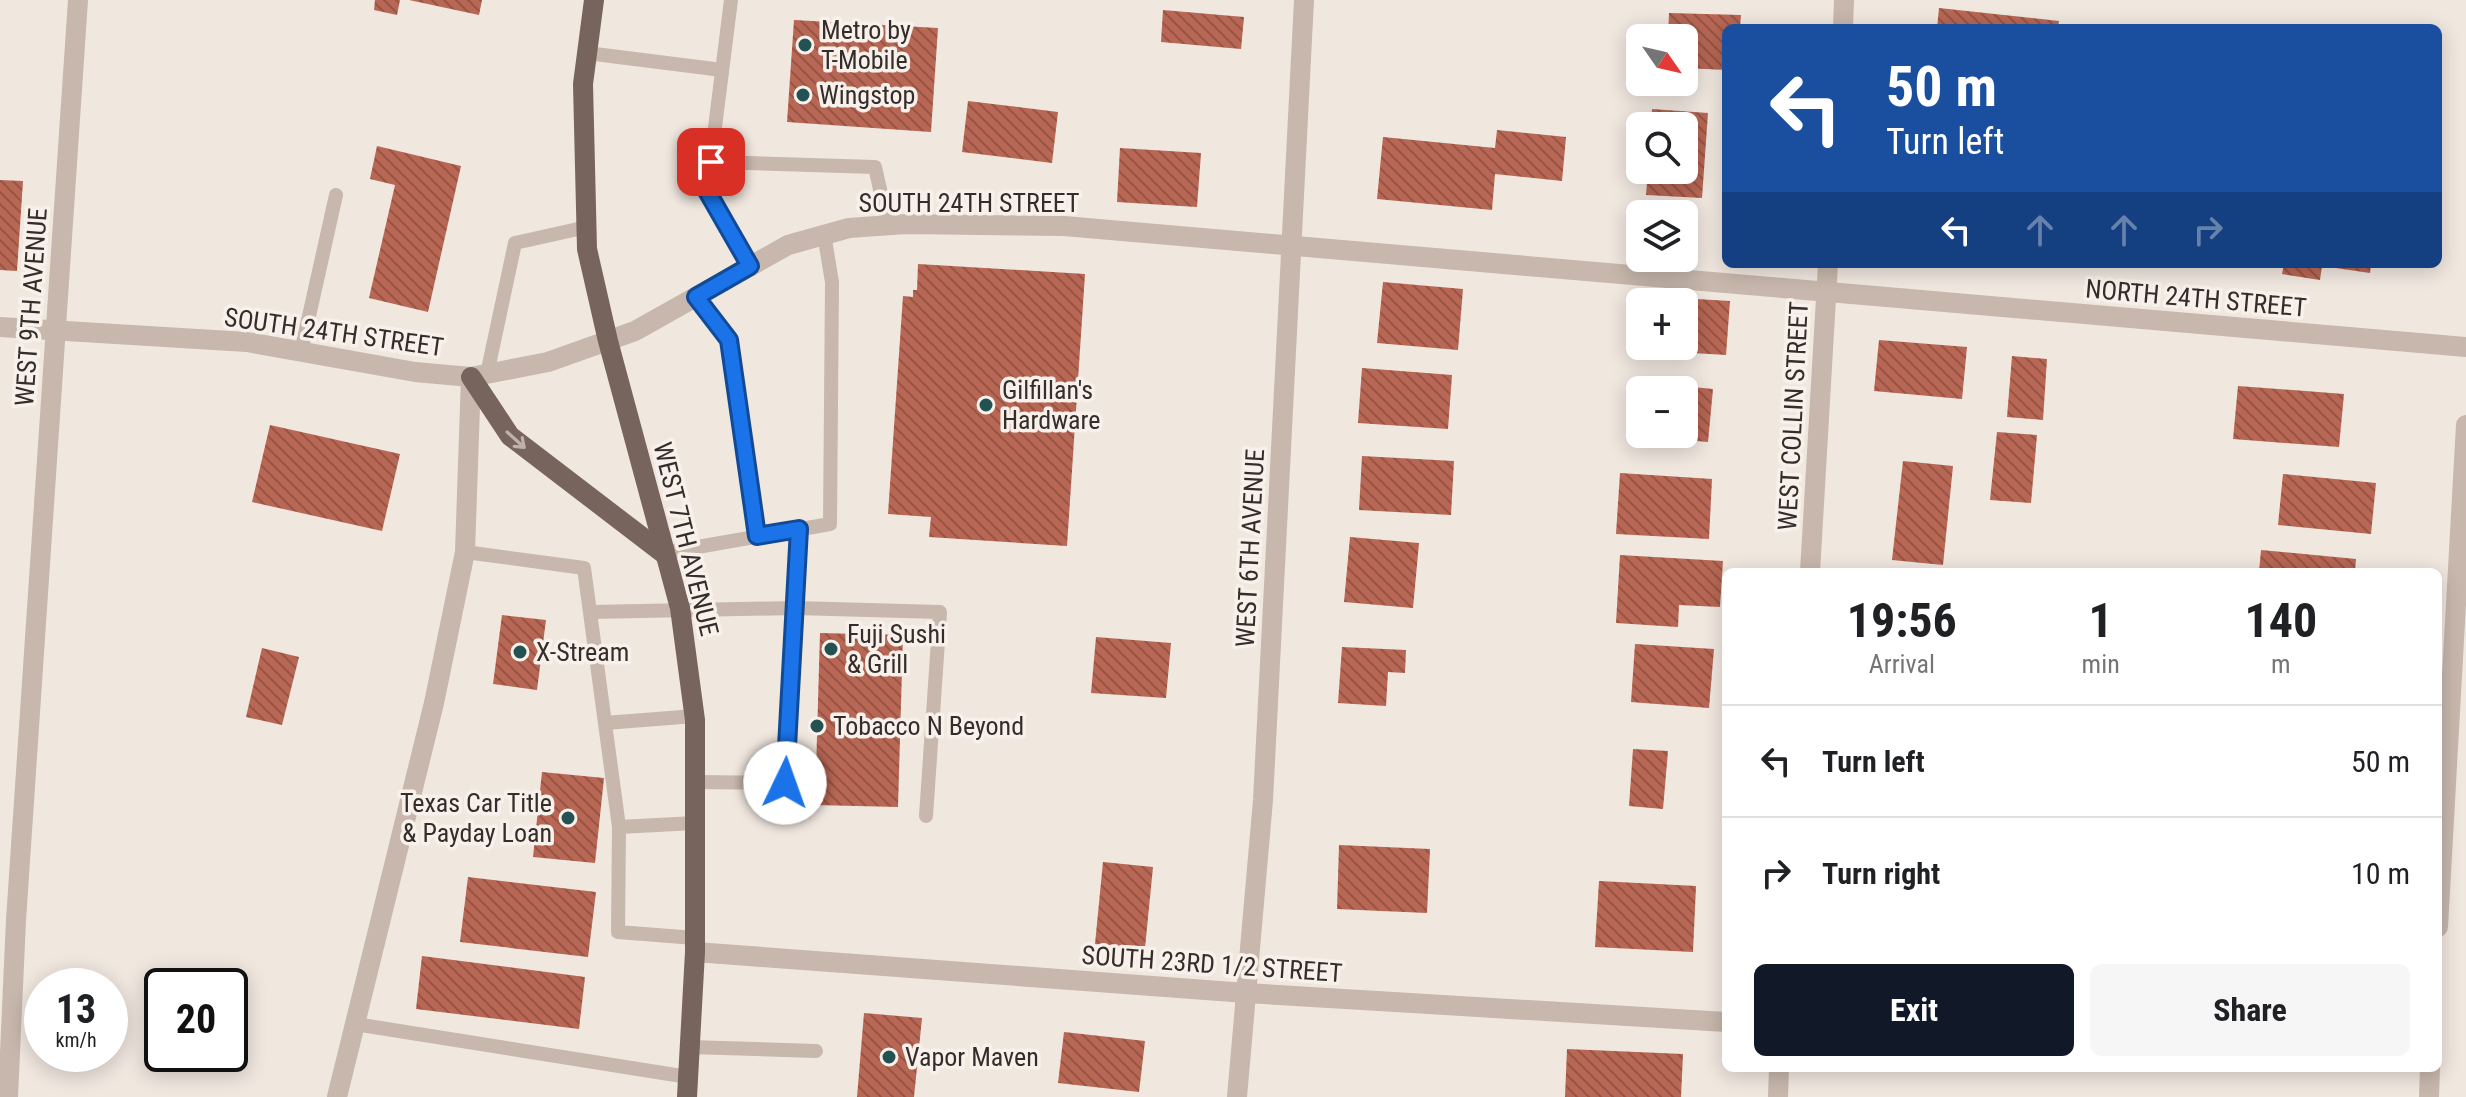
<!DOCTYPE html>
<meta charset="utf-8">
<style>
:root{--surface:#fff;--page:#f6f6f6;--text:#202124;--muted:#757577;--line:#e0e0e0;--accent:#111827}
body{margin:0;font-family:"Roboto Condensed",sans-serif;background:var(--page);color:var(--text);height:100vh;display:flex;flex-direction:column;font-size:30px;white-space:nowrap}
*{box-sizing:border-box;margin:0}
p{font-size:26px;color:var(--muted)}
.icon{flex:none;width:44px;height:44px;fill:none;stroke:currentColor;stroke-width:2;stroke-linecap:round;stroke-linejoin:round}
.map{position:relative;flex:1;overflow:hidden}
.drawer{position:absolute;left:1722px;top:568px;width:720px;height:504px;display:flex;flex-direction:column;background:var(--surface);border-radius:12px;box-shadow:0 4px 20px #0003}
.drawer>*{flex:none}
.top-card{position:absolute;left:1722px;top:24px;width:720px;height:244px;border-radius:12px;box-shadow:0 4px 20px #0003;background:#1a4fa0;color:#fff;overflow:hidden}
.needle{width:52px;rotate:124deg}
.buttons{position:absolute;left:1626px;top:24px;display:grid;gap:16px}
.buttons a{display:grid;place-items:center;width:72px;height:72px;border-radius:12px;background:var(--surface);box-shadow:0 4px 20px #0003;font-size:40px}
.speed{position:absolute;left:24px;top:968px;display:flex;gap:16px;font-size:40px;font-weight:700;text-align:center}
.speed>*{display:grid;place-content:center;width:104px;height:104px;border-radius:50%;background:var(--surface);box-shadow:0 4px 20px #0003;line-height:1}
.speed small{font-size:20px;font-weight:400}
.speed .limit{border:4px solid #111;border-radius:12px;background:#fff;color:#111}
.pin{position:absolute;display:grid;place-items:center;width:68px;height:68px;color:#fff;margin:-34px;border-radius:16px;box-shadow:0 4px 12px #0006}
.me{position:absolute;width:88px;margin:-44px;rotate:3deg;stroke-linejoin:round;filter:drop-shadow(0 0 6px #0008)}
.turn{display:flex;align-items:center;gap:28px;height:168px;padding:0 32px;font-size:36px}
.turn .icon{width:104px;height:104px;stroke-width:2.5}
.turn b{display:block;font-size:56px;line-height:68px}
.lanes{display:flex;align-items:center;height:76px;padding:0 32px;background:#0003;justify-content:center;gap:40px;direction:ltr}
.lanes .off{opacity:.35}
.eta{display:flex;justify-content:space-evenly;align-items:center;height:136px;text-align:center}
.eta b{font-size:48px;font-weight:700;line-height:56px}
.action{display:flex;gap:16px;margin-top:auto;padding:16px 32px}
.action a{flex:1;height:92px;border-radius:12px;background:var(--accent);color:#fff;font-size:32px;font-weight:700;line-height:92px;text-align:center}
.action a+a{background:var(--page);color:var(--text)}
ul{padding:0;list-style:none}
li{display:flex;align-items:center;gap:24px;height:112px;padding:0 32px;border-top:2px solid var(--line)}
li div{flex:1}
li b{display:block;font-size:30px}
li em{font-style:normal}
.map>svg:first-child{display:block}
</style>
<div class="map">
<svg width="2466" height="1097" viewBox="0 0 2466 1097">
<defs>
<pattern id="building-back-hatch" width="6" height="6" patternUnits="userSpaceOnUse" patternTransform="scale(2)"><rect width="6" height="6" fill="#b86754"/><path d="M-1 5l2 2M0 0l6 6M5-1l2 2" fill="none" stroke="#965546"/></pattern>
</defs>
<rect width="100%" height="100%" fill="#f0e7df"/>
<g fill="url(#building-back-hatch)" fill-rule="evenodd">
<polygon points="375,0 400,0 397,15 374,10"/>
<polygon points="409,0 482,0 479,15"/>
<polygon points="1939,8 2059,21 2058,28 1937,28"/>
<polygon points="1163,10 1244,17 1241,49 1161,42"/>
<polygon points="1669,13 1741,15 1740,28 1726,28 1726,70 1684,68 1684,38 1668,38"/>
<polygon points="794,20 938,28 931,132 787,122"/>
<polygon points="968,101 1058,112 1052,163 962,152"/>
<polygon points="1652,109 1708,113 1702,198 1646,195 1648,170 1684,170 1684,126 1651,126"/>
<polygon points="1497,130 1566,137 1562,181 1495,174 1492,210 1377,199 1383,137 1495,148"/>
<polygon points="377,146 461,166 428,312 369,298 395,185 370,179"/>
<polygon points="1120,148 1201,153 1197,207 1117,202"/>
<polygon points="0,180 23,181 17,271 0,270"/>
<polygon points="918,264 1085,274 1067,546 929,537 931,517 888,514 903,296 913,297 913,290 917,290"/>
<polygon points="2284,264 2371,264 2370,273 2322,266 2320,280 2282,274"/>
<polygon points="1383,282 1463,289 1458,350 1377,343"/>
<polygon points="1647,296 1730,301 1726,355 1643,350 1643,346 1684,346 1684,302 1646,302"/>
<polygon points="1879,340 1967,347 1962,399 1874,391"/>
<polygon points="2012,356 2047,359 2043,420 2007,417"/>
<polygon points="1362,368 1452,375 1448,429 1358,423"/>
<path d="M1632,381l81,8 -5,53 -81,-7zM1640,390h44v44h-44z"/>
<polygon points="2238,386 2344,394 2339,447 2233,439"/>
<polygon points="270,425 400,454 382,531 252,502"/>
<polygon points="1997,432 2037,435 2031,503 1990,500"/>
<polygon points="1362,456 1454,461 1451,515 1359,510"/>
<polygon points="1903,461 1953,466 1943,565 1892,560"/>
<polygon points="1620,473 1712,479 1709,539 1616,534"/>
<polygon points="2283,474 2376,483 2371,534 2278,525"/>
<polygon points="1350,537 1419,543 1413,608 1344,602"/>
<polygon points="2261,550 2356,559 2355,572 2259,572"/>
<polygon points="1620,555 1723,561 1720,607 1679,605 1678,627 1616,623"/>
<polygon points="502,615 546,620 537,690 493,684"/>
<polygon points="820,633 903,635 898,807 815,805"/>
<polygon points="1096,637 1171,643 1166,698 1091,693"/>
<polygon points="1635,644 1714,649 1709,708 1631,702"/>
<polygon points="1342,647 1406,650 1405,673 1388,672 1386,706 1338,703"/>
<polygon points="262,648 299,657 282,725 246,717"/>
<polygon points="1633,749 1668,751 1663,809 1629,806"/>
<polygon points="542,772 604,778 595,863 533,857"/>
<polygon points="1339,845 1430,849 1427,913 1337,909"/>
<polygon points="1103,862 1153,867 1145,948 1095,944"/>
<polygon points="468,877 596,892 588,957 460,942"/>
<polygon points="1599,881 1696,886 1693,952 1595,947"/>
<polygon points="422,956 585,977 579,1029 416,1009"/>
<polygon points="864,1013 922,1018 914,1097 857,1097"/>
<polygon points="1064,1032 1145,1041 1139,1092 1058,1083"/>
<polygon points="1567,1049 1683,1054 1681,1097 1565,1097"/>
</g>
<g fill="none" stroke-linecap="round" stroke-linejoin="round">
<g stroke="#c7b7ac" stroke-width="14">
<polyline points="731,0 707,191 750,266"/>
<polyline points="587,53 722,70"/>
<polyline points="711,162 875,167 888,225"/>
<polyline points="696,297 729,340 757,536"/>
<polyline points="301,352 336,195"/>
<polyline points="487,374 515,243 587,227"/>
<polyline points="465,552 584,568 619,827 618,932 695,938"/>
<polyline points="663,553 830,524 832,282 824,234"/>
<polyline points="591,612 795,608 940,612 926,816"/>
<polyline points="605,723 695,716"/>
<polyline points="695,782 785,783 799,529"/>
<polyline points="619,827 695,823"/>
<polyline points="355,1024 688,1077"/>
<polyline points="689,1047 816,1051"/>
</g>
<g stroke="#c7b7ac" stroke-width="20">
<polyline points="1843,28 1844,0"/>
<polyline points="1810,572 1828,264"/>
<polyline points="2438,927 2466,425"/>
<polyline points="695,952 1246,993 1726,1022"/>
<polyline points="8,1097 16,920 78,0"/>
<polyline points="337,1097 434,703 465,552 471,377"/>
<polyline points="1237,1097 1263,800 1304,0"/>
<polyline points="1778,1097 1779,1068"/>
<polyline points="2429,1097 2430,1068"/>
</g>
<polyline stroke="#c7b7ac" stroke-width="20" points="0,327 247,342 415,372 471,377 548,362 635,331 788,245 849,228 906,224 1064,226 2466,347"/>
<g stroke="#76645d" stroke-width="20">
<polyline points="594,0 583,84 587,249 608,341 680,608 695,720 695,952 687,1097"/>
<polyline points="471,377 510,436 663,553"/>
</g>
</g>
<defs><path id="oneway-shaft" d="M-6 0H5M1.5-3L5.5 0L1.5 3" fill="none" stroke-width="1.6" stroke-linecap="round" stroke-linejoin="round" transform="scale(2)"/></defs>
<use stroke="#beb2ab" href="#oneway-shaft" transform="translate(516 440) rotate(42)"/>
<g fill="none" stroke-linecap="round" stroke-linejoin="round">
<g stroke="#114b97" stroke-width="20">
<polyline id="route" points="711,162 707,191 750,266 696,297 729,340 757,536 799,529 785,783"/>
</g>
<use href="#route" stroke="#1a73e8" stroke-width="14"/>
</g>
<g fill="#245252" stroke="#f8f1eb" stroke-width="3">
<circle cx="805" cy="45" r="8"/>
<circle cx="803" cy="95" r="8"/>
<circle cx="986" cy="405" r="8"/>
<circle cx="831" cy="649" r="8"/>
<circle cx="520" cy="652" r="8"/>
<circle cx="817" cy="726" r="8"/>
<circle cx="568" cy="818" r="8"/>
<circle cx="889" cy="1057" r="8"/>
</g>
<g text-anchor="middle" dominant-baseline="central" stroke-width="7" stroke-linejoin="round" paint-order="stroke">
<g font-size="26" fill="#362d2a" stroke="#f8f1eb" text-anchor="start">
<text x="821" y="30">Metro by<tspan x="821" dy="30">T-Mobile</tspan></text>
<text x="819" y="95">Wingstop</text>
<text x="1002" y="390">Gilfillan's<tspan x="1002" dy="30">Hardware</tspan></text>
<text x="847" y="634">Fuji Sushi<tspan x="847" dy="30">&amp; Grill</tspan></text>
<text x="536" y="652">X-Stream</text>
<text x="833" y="726">Tobacco N Beyond</text>
<text x="552" y="803" text-anchor="end">Texas Car Title<tspan x="552" dy="30">&amp; Payday Loan</tspan></text>
<text x="905" y="1057">Vapor Maven</text>
</g>
<g font-size="26" fill="#362d2a" stroke="#f8f1eb">
<text x="969" y="203">SOUTH 24TH STREET</text>
<text transform="translate(2196 298) rotate(5)">NORTH 24TH STREET</text>
<text transform="translate(31 307) rotate(-86)">WEST 9TH AVENUE</text>
<text transform="translate(334 332) rotate(8)">SOUTH 24TH STREET</text>
<text transform="translate(1793 416) rotate(-87)">WEST COLLIN STREET</text>
<text transform="translate(686 539) rotate(76)">WEST 7TH AVENUE</text>
<text transform="translate(1250 548) rotate(-87)">WEST 6TH AVENUE</text>
<text transform="translate(1212 964) rotate(4)">SOUTH 23RD 1/2 STREET</text>
</g>
</g>
</svg>
<div class="buttons">
<a><svg class="needle" viewBox="-14 -14 28 28"><path d="M0-13l5 13h-10z" fill="#e53935"/><path d="M0 13l5-13h-10z" fill="#757577"/></svg></a>
<a><svg class="icon" aria-label="search" viewBox="0 0 24 24"><circle cx="10" cy="10" r="6"/><path d="M15 15l6 6"/></svg></a>
<a><svg class="icon" aria-label="layers" viewBox="0 0 24 24"><path d="M12 4l9 5-9 5-9-5zM3 14l9 5 9-5"/></svg></a>
<a>+</a>
<a>−</a>
</div>
<div class="speed"><div>13<small>km/h</small></div><div class="limit">20</div></div>
<div class="pin" style="left:711px;top:162px;background:#d93025"><svg class="icon" aria-label="arrive" viewBox="0 0 24 24"><path d="M6 21V4h12l-3 4 3 4H6"/></svg></div>
<svg class="me" style="left:785px;top:783px" viewBox="-20 -20 40 40"><circle r="19" fill="#fff"/><path d="M0-13L10 11 0 6-10 11z" fill="#1a73e8"/></svg>
<div class="top-card">
<div class="turn"><svg class="icon" aria-label="left" viewBox="0 0 24 24"><path d="M17 20v-9H6M10 6l-5 5 5 5"/></svg><div><b>50 m</b>Turn left</div></div>
<div class="lanes"><svg class="icon" aria-label="left" viewBox="0 0 24 24"><path d="M17 20v-9H6M10 6l-5 5 5 5"/></svg><svg class="icon off" aria-label="ahead" viewBox="0 0 24 24"><path d="M12 20V5M6 11l6-6 6 6"/></svg><svg class="icon off" aria-label="ahead" viewBox="0 0 24 24"><path d="M12 20V5M6 11l6-6 6 6"/></svg><svg class="icon off" aria-label="right" viewBox="0 0 24 24"><path d="M7 20v-9h11M14 6l5 5-5 5"/></svg></div>
</div>
<section class="drawer">
<div class="eta">
<div><b>19:56</b><p>Arrival</p></div>
<div><b>1</b><p>min</p></div>
<div><b>140</b><p>m</p></div>
</div>
<ul>
<li><svg class="icon" aria-label="left" viewBox="0 0 24 24"><path d="M17 20v-9H6M10 6l-5 5 5 5"/></svg><div><b>Turn left</b></div><em>50 m</em></li>
<li><svg class="icon" aria-label="right" viewBox="0 0 24 24"><path d="M7 20v-9h11M14 6l5 5-5 5"/></svg><div><b>Turn right</b></div><em>10 m</em></li>
</ul>
<div class="action"><a>Exit</a><a>Share</a></div>
</section>
</div>
